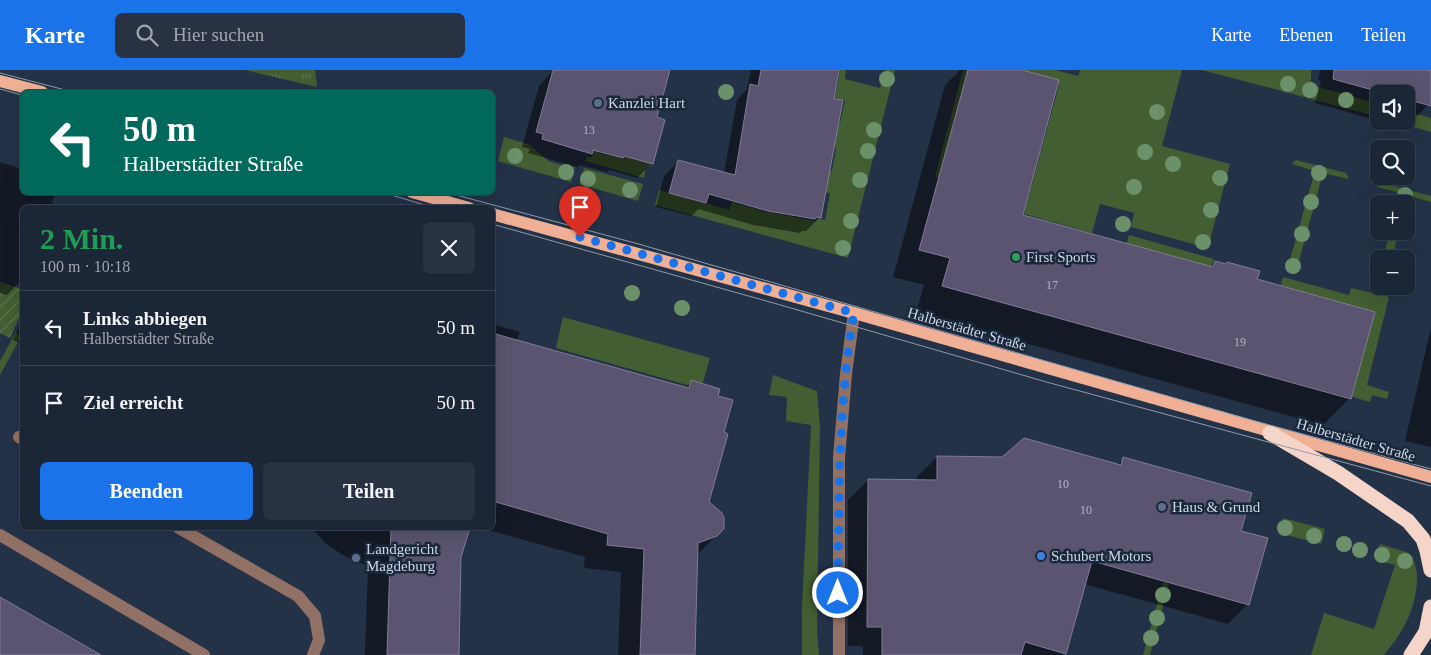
<!DOCTYPE html>
<html lang="de">
<meta charset="utf-8">
<style>
:root{--surface:#1b2636;--page:#283242;--text:#f1f3f6;--muted:#a0a5ad;--line:#394351;--accent:#1a73e8}
body{margin:0;font-family:"Times New Roman",serif;background:var(--page);color:var(--text);height:100vh;display:flex;flex-direction:column;font-size:19px;white-space:nowrap}
*{box-sizing:border-box;margin:0}
p{font-size:16px;color:var(--muted)}
.icon{flex:none;width:28px;height:28px;fill:none;stroke:currentColor;stroke-width:2;stroke-linecap:round;stroke-linejoin:round}
.map{position:relative;flex:1;overflow:hidden}
.drawer{position:absolute;left:20px;top:135px;width:475px;height:325px;display:flex;flex-direction:column;background:var(--surface);border-radius:8px;box-shadow:0 5px 20px #0002,0 0 0 1px var(--line)}
.drawer>*{flex:none}
.guide{position:absolute;left:20px;top:20px;width:475px;height:105px;border-radius:8px;box-shadow:0 5px 20px #0002,0 0 0 1px var(--line);background:#00695c;color:#fff;overflow:hidden}
.buttons{position:absolute;left:1370px;top:15px;display:grid;gap:10px}
.buttons a{display:grid;place-items:center;width:45px;height:45px;border-radius:8px;background:var(--surface);box-shadow:0 5px 20px #0002,0 0 0 1px var(--line);font-size:25px}
.pin{position:absolute;display:grid;place-items:center;width:42px;height:42px;color:#fff;margin:-51px -21px;border-radius:50% 50% 50% 0;rotate:-45deg;box-shadow:0 0 5px #0007}
.pin .icon{rotate:45deg}
.me{position:absolute;width:55px;margin:-28px;rotate:0deg;stroke-linejoin:round;filter:drop-shadow(0 0 4px #0008)}
.turn{display:flex;align-items:center;gap:18px;height:105px;padding:0 20px;font-size:22px}
.turn .icon{width:65px;height:65px;stroke-width:2.5}
.turn b{display:block;font-size:35px;line-height:42px}
.round{display:grid;place-items:center;flex:none;width:52px;height:52px;border-radius:8px;background:var(--page)}
.headline{display:flex;align-items:center;justify-content:space-between;height:85px;padding:0 20px}
h1{font-size:30px;font-weight:600;line-height:38px;color:#1e9e55}
.action{display:flex;gap:10px;margin-top:auto;padding:10px 20px}
.action a{flex:1;height:58px;border-radius:8px;background:var(--accent);color:#fff;font-size:20px;font-weight:600;line-height:58px;text-align:center}
.action a+a{background:var(--page);color:var(--text)}
ul{padding:0;list-style:none}
li{display:flex;align-items:center;gap:15px;height:75px;padding:0 20px;border-top:1px solid var(--line)}
li div{flex:1}
li b{display:block;font-size:19px}
li em{font-style:normal}
header{display:flex;align-items:center;gap:30px;box-sizing:border-box;height:70px;padding:0 25px;background:var(--accent);color:#fff}
header strong{font-size:24px}
nav{display:flex;gap:28px;margin-inline-start:auto;font-size:18px}
.search{width:350px;height:45px;background:var(--page);display:flex;align-items:center;gap:12px;box-sizing:border-box;padding:0 18px;border-radius:8px;color:var(--muted);font-size:19px}
.map>svg:first-child{display:block}
</style>
<header>
<strong>Karte</strong>
<div class="search"><svg class="icon" aria-label="search" viewBox="0 0 24 24"><circle cx="10" cy="10" r="6"/><path d="M15 15l6 6"/></svg>Hier suchen</div>
<nav><a>Karte</a><a>Ebenen</a><a>Teilen</a></nav>
</header>
<div class="map">
<svg width="1431" height="585" viewBox="0 0 1431 585">
<defs>
<pattern id="park-tufts" width="24" height="20" patternUnits="userSpaceOnUse" patternTransform="scale(1.25)"><rect width="24" height="20" fill="#425e32"/><path d="M3 7l-1-3M5 7V3M7 7l1-3M15 17l-1-3M17 17v-4M19 17l1-3" fill="none" stroke="#5c7450"/></pattern>
<pattern id="garden-furrows" width="10" height="10" patternUnits="userSpaceOnUse" patternTransform="scale(1.25)"><rect width="10" height="10" fill="#425e32"/><path d="M-1 1l2-2M0 10L10 0M9 11l2-2" fill="none" stroke="#5c7450"/></pattern>
</defs>
<rect width="100%" height="100%" fill="#243248"/>
<g fill="#425e32">
<polygon points="840,0 846,0 845,9 880,18 885,0 895,0 848,188 655,135 659,120 729,140 732,132 767,142 816,151 817,148 825,150 830,123 822,122 823,100 832,101 836,77 827,75 831,52 840,53 845,30 835,28"/>
<polygon points="963,0 971,0 941,108 935,107"/>
<polygon points="1006,0 1055,0 1078,6 1080,0 1182,0 1162,76 1230,94 1208,178 1131,157 1134,143 1100,134 1092,163 1024,144 1059,15"/>
<polygon points="1202,0 1311,0 1311,11 1318,17 1379,34 1379,47"/>
<polygon points="1406,41 1431,48 1431,62 1393,51 1406,51"/>
<polygon points="658,66 650,96 646,98 644,108 585,91 587,87 592,87 594,78 600,79 599,83 623,89 624,86 643,91 649,68"/>
<polygon points="504,67 528,74 549,91 567,97 575,97 571,112 498,91"/>
<polygon points="1296,90 1346,103 1349,109 1323,103 1296,202 1287,200 1315,101 1292,94"/>
<polygon points="584,98 643,114 638,131 579,114"/>
<polygon points="1382,113 1431,126 1431,132 1410,126 1406,136 1406,134 1398,134 1401,123 1377,117"/>
<polygon points="1390,161 1399,161 1392,189 1383,189"/>
<polygon points="1129,165 1214,189 1210,202 1120,195"/>
<polygon points="1379,203 1379,216 1384,216 1382,225 1389,227 1367,315 1389,322 1387,329 1372,325 1370,332 1346,325 1279,221 1283,207 1349,225 1351,218 1373,223"/>
<polygon points="563,247 710,288 701,319 556,278"/>
<polygon points="16,262 22,265 0,305 0,291"/>
<polygon points="773,305 817,321 820,357 817,561 819,585 802,585 802,536 811,355 786,351 787,327 769,325"/>
<polygon points="1283,448 1325,459 1321,474 1279,463"/>
<path d="M1380,474l29,9c16,18 5,58 -7,77 -5,9 -12,17 -18,25h-73l13,-42 50,16 21,-64 -19,-5z"/>
<polygon points="1163,512 1169,514 1150,585 1143,585"/>
</g>
<polygon fill="url(#park-tufts)" points="245,0 315,0 317,17"/>
<polygon fill="url(#garden-furrows)" points="0,212 22,219 22,241 10,268 0,263"/>
<g fill="#0007">
<polygon points="553,0 669,0 655,48 652,93 637,108 610,100 607,102 580,95 577,97 528,83 530,79 522,77 539,16"/>
<polygon points="751,0 838,0 833,30 820,147 806,161 802,161 800,163 753,155 699,139 691,146 656,137 664,106 678,92 724,103 737,30 747,19"/>
<polygon points="960,0 1017,0 1021,146 1210,198 1215,192 1226,195 1256,210 1350,328 1323,355 916,243 924,215 893,207 945,15"/>
<polygon points="1320,0 1431,0 1431,25 1428,35 1405,58 1381,51 1406,51 1406,24 1379,24 1379,51 1315,33 1321,11 1318,10"/>
<polygon points="0,92 22,99 22,122 55,122 51,138 22,138 22,209 7,225 0,223"/>
<polygon points="22,249 22,275 13,270"/>
<polygon points="492,254 520,262 517,271 685,318 691,312 717,327 722,363 708,432 716,466 697,485 694,585 618,585 621,502 584,498 585,487 481,458 492,458"/>
<polygon points="1431,257 1431,377 1405,371"/>
<polygon points="937,387 1117,395 1124,388 1240,462 1248,534 1228,554 1084,514 1063,585 863,585 863,576 848,576 848,430 868,410 917,411 917,407"/>
<polygon points="312,458 461,458 457,585 365,585 368,496 344,486 325,473"/>
</g>
<g fill="#5a5470" stroke="#817b99">
<polygon points="553,0 670,0 657,47 665,50 653,94 624,86 623,88 593,80 592,84 542,69 543,64 536,62"/>
<polygon points="761,0 839,0 834,29 843,30 821,148 816,147 815,149 768,141 709,124 706,133 669,123 678,90 735,105 750,14 758,16"/>
<polygon points="968,0 1022,0 1059,10 1023,145 1213,197 1215,191 1226,194 1227,192 1260,201 1257,209 1375,242 1351,329 942,216 950,188 919,180"/>
<polygon points="1334,0 1431,0 1431,36 1406,29 1406,24 1387,24 1333,9"/>
<polygon points="492,263 674,314 689,318 691,310 720,319 718,326 733,330 724,362 728,364 709,432 722,443 724,448 724,459 717,466 698,473 695,585 640,585 644,479 607,475 608,464 492,431"/>
<polygon points="1024,368 1121,395 1123,387 1252,423 1241,461 1268,468 1249,535 1092,491 1066,584 1025,572 1021,585 882,585 882,557 867,557 868,409 937,410 937,386 1002,387"/>
<polygon points="391,458 470,458 461,487 459,585 387,585"/>
<polygon points="0,527 101,585 0,585"/>
</g>
<g fill="none" stroke-linecap="round" stroke-linejoin="round">
<g stroke="#917165" stroke-width="12">
<polyline points="19,367 22,369"/>
<polyline points="179,458 298,526 315,546 319,570 313,585"/>
<polyline points="0,465 204,585"/>
<polyline points="839,585 839,388 846,304 854,243"/>
</g>
<g stroke="#f0b096" stroke-width="12">
<polyline points="0,11 42,22"/>
<polyline points="412,122 469,138"/>
<polyline points="492,144 854,243 1431,407"/>
</g>
<g stroke="#f5d5c9" stroke-width="15">
<polyline points="1270,363 1338,403 1408,451 1423,469 1427,481 1431,500"/>
<polyline points="1426,562 1431,537"/>
<polyline points="1411,585 1431,554"/>
</g>
<g stroke="#8f9aab" stroke-width="1">
<polyline points="0,3 73,22"/>
<polyline points="0,19 22,25"/>
<polyline points="381,122 435,138"/>
<polyline points="445,122 635,173 1251,350 1431,399"/>
<polyline points="492,154 777,234 1050,313 1431,416"/>
</g>
</g>
<g fill="#6b906a">
<circle cx="887" cy="9" r="8"/>
<circle cx="1288" cy="14" r="8"/>
<circle cx="1310" cy="20" r="8"/>
<circle cx="726" cy="22" r="8"/>
<circle cx="1346" cy="30" r="8"/>
<circle cx="1157" cy="42" r="8"/>
<circle cx="874" cy="60" r="8"/>
<circle cx="868" cy="81" r="8"/>
<circle cx="1145" cy="82" r="8"/>
<circle cx="515" cy="86" r="8"/>
<circle cx="1173" cy="94" r="8"/>
<circle cx="566" cy="102" r="8"/>
<circle cx="1319" cy="103" r="8"/>
<circle cx="1220" cy="108" r="8"/>
<circle cx="588" cy="109" r="8"/>
<circle cx="860" cy="110" r="8"/>
<circle cx="1134" cy="117" r="8"/>
<circle cx="630" cy="120" r="8"/>
<circle cx="1405" cy="125" r="8"/>
<circle cx="1311" cy="132" r="8"/>
<circle cx="1211" cy="140" r="8"/>
<circle cx="851" cy="151" r="8"/>
<circle cx="1123" cy="154" r="8"/>
<circle cx="1302" cy="164" r="8"/>
<circle cx="1203" cy="172" r="8"/>
<circle cx="843" cy="178" r="8"/>
<circle cx="1293" cy="196" r="8"/>
<circle cx="632" cy="223" r="8"/>
<circle cx="682" cy="238" r="8"/>
<circle cx="1285" cy="458" r="8"/>
<circle cx="1314" cy="466" r="8"/>
<circle cx="1344" cy="474" r="8"/>
<circle cx="1360" cy="480" r="8"/>
<circle cx="1382" cy="485" r="8"/>
<circle cx="1405" cy="491" r="8"/>
<circle cx="1163" cy="525" r="8"/>
<circle cx="1157" cy="548" r="8"/>
<circle cx="1151" cy="568" r="8"/>
</g>
<g fill="none" stroke-linecap="round" stroke-linejoin="round">
<path stroke="#1a73e8" stroke-width="9" stroke-dasharray="0 16.2" d="M580,167l274,76c-16,92 -15,187 -16,280"/>
</g>
<g fill="#5c6f8a" stroke="#1a283d" stroke-width="2">
<circle cx="598" cy="33" r="5"/>
<circle cx="1162" cy="437" r="5"/>
<circle cx="356" cy="488" r="5"/>
</g>
<circle fill="#2e9e5b" stroke="#1a283d" stroke-width="2" cx="1016" cy="187" r="5"/>
<circle fill="#3f7fe0" stroke="#1a283d" stroke-width="2" cx="1041" cy="486" r="5"/>
<g text-anchor="middle" dominant-baseline="central" stroke-width="5" stroke-linejoin="round" paint-order="stroke">
<g font-size="12" fill="#b0b6c7">
<text x="589" y="60">13</text>
<text x="1052" y="215">17</text>
<text x="1240" y="272">19</text>
<text x="1063" y="414">10</text>
<text x="1086" y="440">10</text>
</g>
<g font-size="15" fill="#cdd6e4" stroke="#1a283d" text-anchor="start">
<text x="608" y="33">Kanzlei Hart</text>
<text x="1026" y="187">First Sports</text>
<text x="1172" y="437">Haus &amp; Grund</text>
<text x="366" y="479">Landgericht<tspan x="366" dy="17">Magdeburg</tspan></text>
<text x="1051" y="486">Schubert Motors</text>
</g>
<g font-size="15" fill="#cdd6e4" stroke="#1a283d">
<text transform="translate(967 259) rotate(16)">Halberstädter Straße</text>
<text transform="translate(1356 370) rotate(16)">Halberstädter Straße</text>
</g>
</g>
</svg>
<div class="buttons">
<a><svg class="icon" aria-label="sound" viewBox="0 0 24 24"><path d="M4 9h4l5-4v14l-5-4H4zM17 9q2 3 0 6"/></svg></a>
<a><svg class="icon" aria-label="search" viewBox="0 0 24 24"><circle cx="10" cy="10" r="6"/><path d="M15 15l6 6"/></svg></a>
<a>+</a>
<a>−</a>
</div>
<div class="pin" style="left:580px;top:167px;background:#d93025"><svg class="icon" aria-label="arrive" viewBox="0 0 24 24"><path d="M6 21V4h12l-3 4 3 4H6"/></svg></div>
<svg class="me" style="left:838px;top:523px" viewBox="-20 -20 40 40"><circle r="17" fill="#1a73e8" stroke="#fff" stroke-width="3"/><path d="M0-11L8 9 0 5-8 9z" fill="#fff"/></svg>
<div class="guide">
<div class="turn"><svg class="icon" aria-label="left" viewBox="0 0 24 24"><path d="M17 20v-9H6M10 6l-5 5 5 5"/></svg><div><b>50 m</b>Halberstädter Straße</div></div>
</div>
<section class="drawer">
<div class="headline"><div><h1>2 Min.</h1><p>100 m · 10:18</p></div><a class="round"><svg class="icon" aria-label="close" viewBox="0 0 24 24"><path d="M6 6l12 12M18 6L6 18"/></svg></a></div>
<ul>
<li><svg class="icon" aria-label="left" viewBox="0 0 24 24"><path d="M17 20v-9H6M10 6l-5 5 5 5"/></svg><div><b>Links abbiegen</b><p>Halberstädter Straße</p></div><em>50 m</em></li>
<li><svg class="icon" aria-label="arrive" viewBox="0 0 24 24"><path d="M6 21V4h12l-3 4 3 4H6"/></svg><div><b>Ziel erreicht</b></div><em>50 m</em></li>
</ul>
<div class="action"><a>Beenden</a><a>Teilen</a></div>
</section>
</div>
